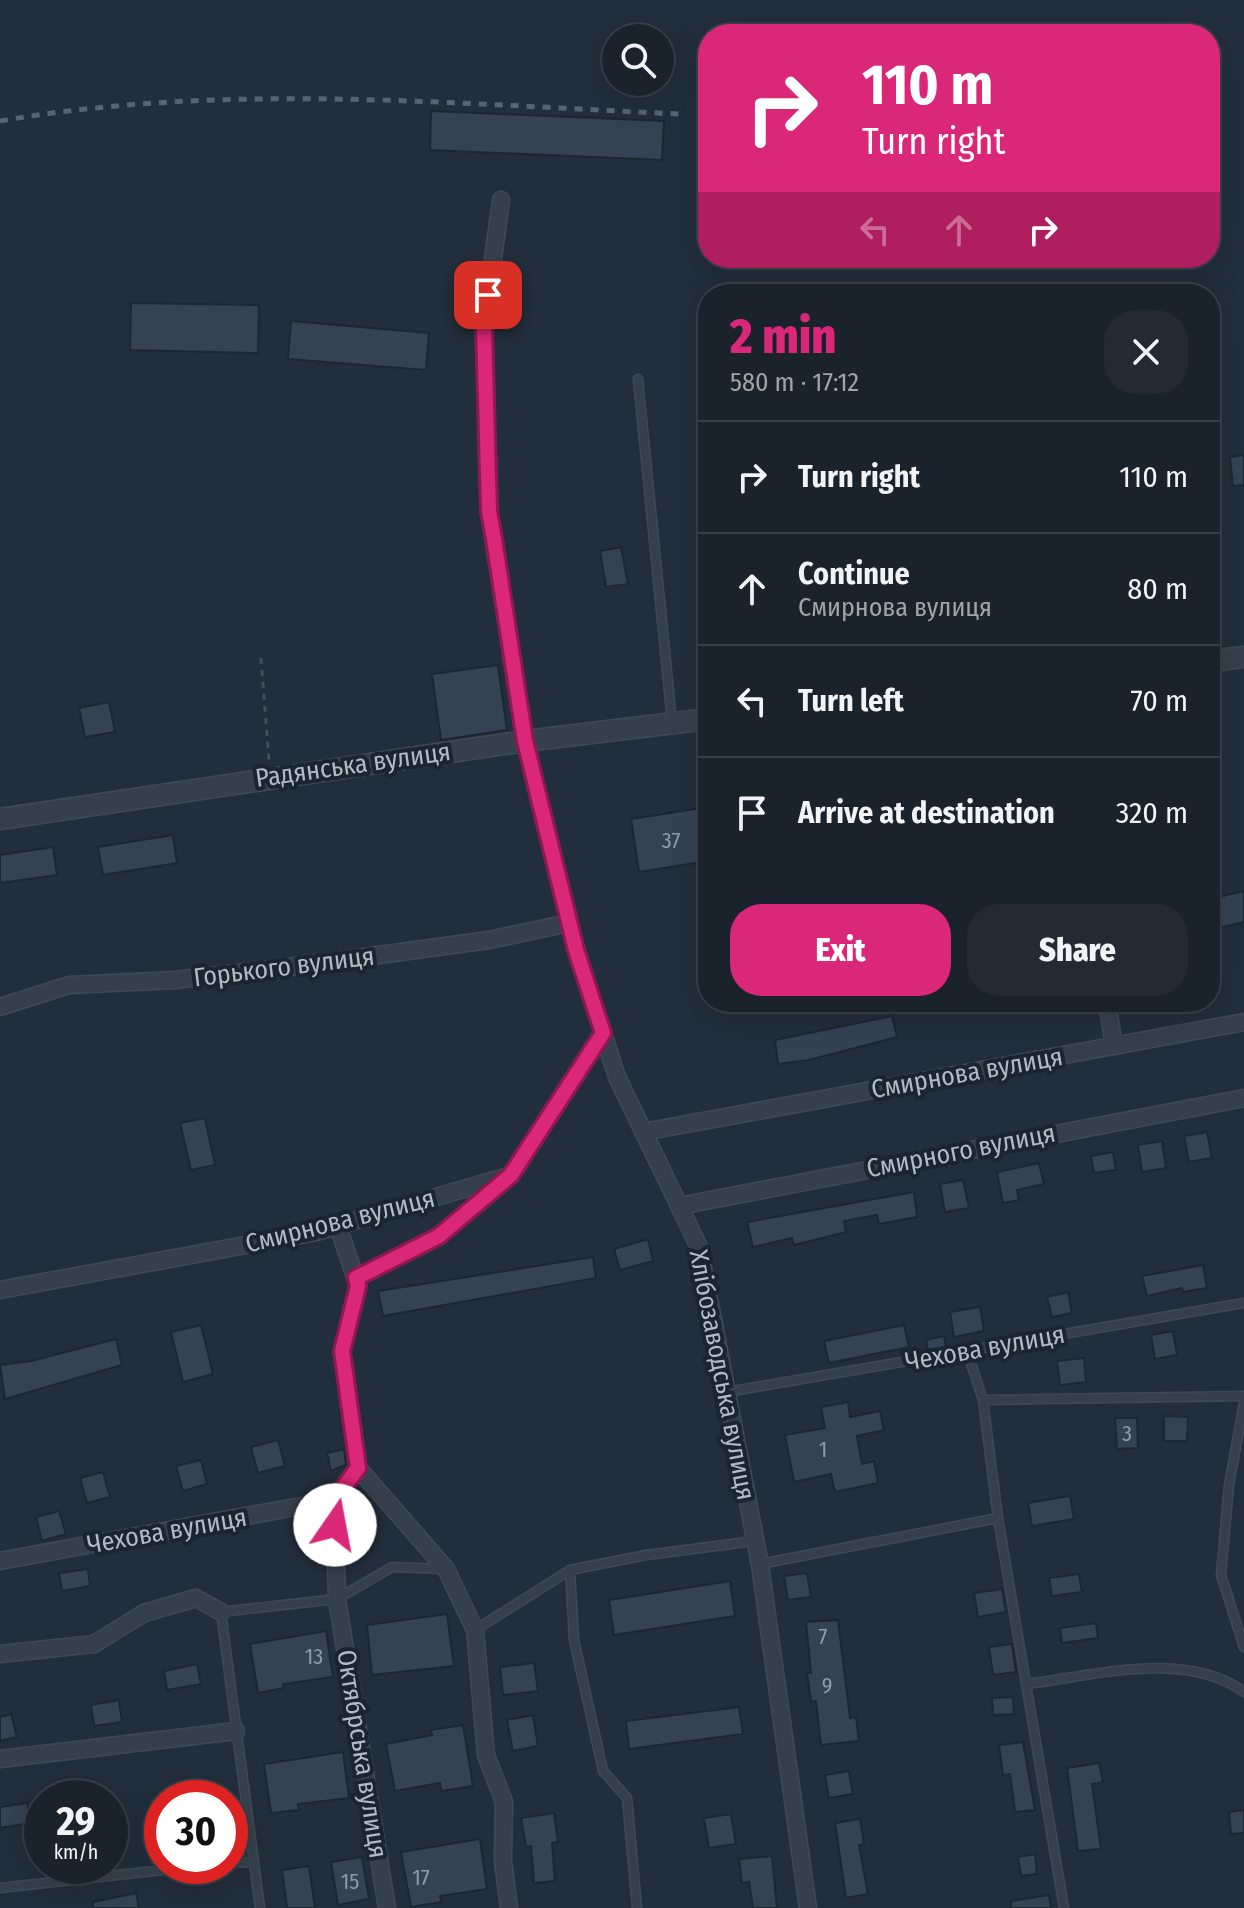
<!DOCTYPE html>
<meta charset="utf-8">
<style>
:root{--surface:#1a222c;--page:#232a34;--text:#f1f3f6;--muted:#9fa4a9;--line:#383f48;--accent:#db2777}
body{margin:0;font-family:"Fira Sans Condensed",sans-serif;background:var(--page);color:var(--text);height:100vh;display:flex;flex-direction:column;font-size:30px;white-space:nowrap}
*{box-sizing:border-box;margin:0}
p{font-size:26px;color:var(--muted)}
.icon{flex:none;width:44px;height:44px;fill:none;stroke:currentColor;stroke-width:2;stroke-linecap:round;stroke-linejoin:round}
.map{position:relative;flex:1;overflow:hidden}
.side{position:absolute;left:698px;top:284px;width:522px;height:728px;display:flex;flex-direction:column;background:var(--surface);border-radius:32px;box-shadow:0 8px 32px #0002,0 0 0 2px var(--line)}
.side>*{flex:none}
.top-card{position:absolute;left:698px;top:24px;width:522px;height:244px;border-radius:32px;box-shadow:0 8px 32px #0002,0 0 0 2px var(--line);background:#db2777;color:#fff;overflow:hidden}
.controls{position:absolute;left:602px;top:24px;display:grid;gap:16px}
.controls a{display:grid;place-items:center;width:72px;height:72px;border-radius:50%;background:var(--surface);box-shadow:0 8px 32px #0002,0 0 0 2px var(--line);font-size:40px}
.speed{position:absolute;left:24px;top:1780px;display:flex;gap:16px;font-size:40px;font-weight:700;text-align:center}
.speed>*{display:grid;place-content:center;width:104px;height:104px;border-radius:50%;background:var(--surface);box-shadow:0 8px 32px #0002,0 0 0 2px var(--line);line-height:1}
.speed small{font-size:20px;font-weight:400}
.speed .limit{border:12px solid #d22;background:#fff;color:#111}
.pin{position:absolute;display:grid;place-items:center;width:68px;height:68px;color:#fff;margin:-34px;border-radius:16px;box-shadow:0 4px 12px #0006}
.me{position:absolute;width:88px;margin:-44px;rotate:12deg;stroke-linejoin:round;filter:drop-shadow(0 0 6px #0008)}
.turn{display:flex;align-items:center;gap:28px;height:168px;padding:0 32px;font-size:36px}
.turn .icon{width:104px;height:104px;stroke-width:2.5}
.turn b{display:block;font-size:56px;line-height:68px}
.lanes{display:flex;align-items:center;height:76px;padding:0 32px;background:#0003;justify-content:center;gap:40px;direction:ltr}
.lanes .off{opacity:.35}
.round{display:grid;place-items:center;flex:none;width:84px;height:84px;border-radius:32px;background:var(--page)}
.head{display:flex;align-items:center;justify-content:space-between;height:136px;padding:0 32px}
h1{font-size:48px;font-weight:800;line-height:60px;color:var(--accent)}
.primary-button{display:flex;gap:16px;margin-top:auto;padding:16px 32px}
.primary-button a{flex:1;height:92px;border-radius:32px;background:var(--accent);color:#fff;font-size:32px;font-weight:800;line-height:92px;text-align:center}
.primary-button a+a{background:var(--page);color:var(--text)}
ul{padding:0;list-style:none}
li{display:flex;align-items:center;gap:24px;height:112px;padding:0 32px;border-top:2px solid var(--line)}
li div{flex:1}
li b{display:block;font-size:30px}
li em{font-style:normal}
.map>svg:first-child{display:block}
</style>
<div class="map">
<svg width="1244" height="1908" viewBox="0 0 1244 1908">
<rect width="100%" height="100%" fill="#222e3b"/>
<g fill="#344252" stroke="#1d2732" stroke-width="2">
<polygon points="431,111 664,121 662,160 430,150"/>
<polygon points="131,303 259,305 258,353 130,350"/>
<polygon points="291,321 429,333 426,370 288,359"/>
<polygon points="1244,455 1244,485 1233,486 1230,457"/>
<polygon points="621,547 628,584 606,587 600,551"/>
<polygon points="498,665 507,730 441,740 432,674"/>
<polygon points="109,702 115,732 85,737 79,708"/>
<polygon points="708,807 708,861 639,872 631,819"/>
<polygon points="173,835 177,863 103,875 98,847"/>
<polygon points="53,847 57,875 0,883 0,855"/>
<polygon points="1244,891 1244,922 1210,930 1210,899"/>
<polygon points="892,1016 897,1037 809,1060 778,1064 775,1040"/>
<polygon points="205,1118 215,1165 191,1170 180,1123"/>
<polygon points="1207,1132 1212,1158 1189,1162 1184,1136"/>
<polygon points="1162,1141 1166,1168 1142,1172 1138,1145"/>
<polygon points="1113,1152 1116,1170 1094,1173 1091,1156"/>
<polygon points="1039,1163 1044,1184 1017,1190 1019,1200 1003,1203 997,1172"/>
<polygon points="963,1180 969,1208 945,1212 940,1184"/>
<polygon points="914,1192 917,1217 879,1224 877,1215 844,1221 846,1232 794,1245 792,1238 753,1247 747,1222"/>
<polygon points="648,1239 653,1261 620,1270 614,1249"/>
<polygon points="593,1257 596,1278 383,1316 378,1291"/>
<polygon points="1203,1265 1207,1288 1183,1292 1182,1288 1147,1296 1142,1276"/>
<polygon points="1068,1292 1072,1313 1052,1317 1047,1297"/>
<polygon points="980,1307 984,1331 954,1337 950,1312"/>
<polygon points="201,1325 213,1374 183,1382 171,1332"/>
<polygon points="904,1325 909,1347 829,1363 824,1341"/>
<polygon points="1173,1331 1177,1355 1155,1359 1151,1335"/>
<polygon points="944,1336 946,1347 928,1350 926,1340"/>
<polygon points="116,1339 122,1365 5,1399 0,1365 31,1361"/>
<polygon points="1084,1358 1086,1382 1060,1385 1057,1361"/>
<polygon points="848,1402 850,1417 880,1411 884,1430 857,1436 862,1464 874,1461 878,1483 835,1492 831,1474 794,1482 785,1435 825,1428 821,1407"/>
<polygon points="1164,1416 1188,1417 1187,1441 1164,1441"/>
<polygon points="1115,1418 1137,1418 1138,1448 1117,1449"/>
<polygon points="278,1440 285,1466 258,1473 251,1447"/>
<polygon points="344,1449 346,1465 331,1471 327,1453"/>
<polygon points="201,1460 207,1484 183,1491 176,1466"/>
<polygon points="103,1472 110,1497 87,1503 80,1478"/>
<polygon points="1070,1496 1074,1519 1032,1526 1028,1503"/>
<polygon points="59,1511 66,1534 42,1541 36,1517"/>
<polygon points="88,1569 90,1586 62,1591 59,1573"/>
<polygon points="807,1573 811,1597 788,1600 784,1576"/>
<polygon points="1079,1574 1082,1592 1052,1596 1049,1578"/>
<polygon points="730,1581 735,1616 614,1635 609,1600"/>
<polygon points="1002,1589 1006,1612 978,1617 974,1593"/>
<polygon points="447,1614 454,1666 372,1675 367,1625"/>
<polygon points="838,1620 850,1718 856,1717 859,1741 821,1745 816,1701 811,1702 807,1673 811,1673 806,1622"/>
<polygon points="1096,1623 1098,1638 1062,1643 1060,1628"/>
<polygon points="326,1631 333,1677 283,1684 284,1688 258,1693 250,1644"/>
<polygon points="1012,1644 1016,1672 993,1675 989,1647"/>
<polygon points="534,1663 538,1691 503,1695 500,1667"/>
<polygon points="197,1664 201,1684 167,1690 164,1671"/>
<polygon points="1013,1697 1014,1714 993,1715 992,1698"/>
<polygon points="119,1700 122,1722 94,1726 91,1705"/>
<polygon points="739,1707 743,1734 629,1749 626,1721"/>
<polygon points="11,1714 17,1737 0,1741 0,1717"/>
<polygon points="533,1715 538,1746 513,1751 507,1720"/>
<polygon points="463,1725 473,1786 441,1791 440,1783 395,1791 386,1744 432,1735 431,1730"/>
<polygon points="1023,1742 1035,1810 1015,1812 1010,1774 1003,1775 999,1745"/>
<polygon points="343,1752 349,1798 298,1804 299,1810 271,1813 264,1764"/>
<polygon points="1099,1763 1103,1782 1092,1784 1101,1849 1078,1851 1067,1768"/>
<polygon points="849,1771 853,1794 829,1798 825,1775"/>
<polygon points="27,1803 30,1823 0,1828 0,1807"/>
<polygon points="1244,1810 1244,1833 1231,1834 1229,1812"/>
<polygon points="554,1813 558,1842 552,1843 555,1881 534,1883 531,1846 526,1847 521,1818"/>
<polygon points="731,1814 736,1844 709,1848 704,1818"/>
<polygon points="860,1819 864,1844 859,1845 868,1894 846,1898 835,1823"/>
<polygon points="480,1839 487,1889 440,1896 442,1902 411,1907 401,1852"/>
<polygon points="1035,1854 1037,1874 1021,1876 1018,1857"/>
<polygon points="772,1856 777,1908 753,1908 749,1882 742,1883 739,1859"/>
<polygon points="362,1857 369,1899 338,1905 331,1862"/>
<polygon points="309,1866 315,1908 287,1908 282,1870"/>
<polygon points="136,1893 139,1908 93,1908 93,1902"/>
<polygon points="1049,1895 1051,1908 1011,1908 1011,1901"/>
</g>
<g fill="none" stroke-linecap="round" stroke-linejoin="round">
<g stroke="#3f4954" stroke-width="11">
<g id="service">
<polyline points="638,379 672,722"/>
<polyline points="967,1351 983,1400 998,1518 1064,1908"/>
<polyline points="727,1392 1244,1303"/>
<polyline points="983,1400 1244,1396"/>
<polyline points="1244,1403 1229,1485 1221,1575 1244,1647"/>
<polyline points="760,1564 998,1518"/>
<polyline points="570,1570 574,1640 603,1771 627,1798 637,1908"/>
<polyline points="475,1630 570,1570 646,1555 755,1541"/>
<path d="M1026,1684c68,-8 159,-35 218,8"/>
<polyline points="230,1863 252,1862"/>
<polyline points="0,1888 199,1866"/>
<polyline points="260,1908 221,1612 337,1599 392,1567 444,1569"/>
</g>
</g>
<g stroke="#3f4954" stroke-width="19">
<g id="minor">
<polyline points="501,200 484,326 489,511 525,741 576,950 617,1077 699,1247 760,1565 808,1908"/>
<polyline points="1107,1002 1114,1046"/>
<polyline points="0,1007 69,985 175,980 298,966 489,940 569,923"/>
<polyline points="643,1132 1244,1022"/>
<polyline points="679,1206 1244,1098"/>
<polyline points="338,1226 358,1286 342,1351 358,1468 334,1500 337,1599 387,1908"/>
<polyline points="356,1278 439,1236 507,1179"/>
<polyline points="0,1290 317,1232 511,1175 603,1033"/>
<polyline points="358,1468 446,1569 475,1630 486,1755 504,1802 503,1861 509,1908"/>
<polyline points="0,1561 334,1500"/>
<polyline points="0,1654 94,1644 144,1613 196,1598 221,1612"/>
<polyline points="0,1759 236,1731"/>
</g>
</g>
<g stroke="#3f4954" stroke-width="23">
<g id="tertiary">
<polyline points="1210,661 1244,657"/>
<polyline points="0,819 525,741 708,719"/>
</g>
</g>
<polyline stroke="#3d5355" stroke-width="3" stroke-dasharray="6 6" stroke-linecap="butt" points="261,658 269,761"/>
<use href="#service" stroke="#36404c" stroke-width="8"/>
<use href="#minor" stroke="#36404c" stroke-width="16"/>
<use href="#tertiary" stroke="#36404c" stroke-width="20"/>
<path stroke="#586473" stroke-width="5" stroke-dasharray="8 8" stroke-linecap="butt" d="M0,121c225,-39 453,-17 680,-7"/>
</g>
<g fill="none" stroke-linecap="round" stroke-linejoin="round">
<g stroke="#8e194d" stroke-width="20">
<polyline id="route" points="335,1525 334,1500 358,1468 342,1351 358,1286 356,1278 439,1236 511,1175 603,1033 576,950 525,741 494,539 489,511 484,326 488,295"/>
</g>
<use href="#route" stroke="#db2777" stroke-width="14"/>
</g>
<g text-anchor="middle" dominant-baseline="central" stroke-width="8" stroke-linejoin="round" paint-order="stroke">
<g font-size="22" fill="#909aa8">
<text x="671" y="840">37</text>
<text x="1127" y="1433">3</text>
<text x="823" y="1449">1</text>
<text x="823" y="1636">7</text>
<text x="314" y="1656">13</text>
<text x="827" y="1685">9</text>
<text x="421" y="1877">17</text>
<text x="350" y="1881">15</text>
</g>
<g font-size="26" fill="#b1bac7" stroke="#1b2530">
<text transform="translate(353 765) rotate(-8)">Радянська вулиця</text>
<text transform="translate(284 967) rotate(-7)">Горького вулиця</text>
<text transform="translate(967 1073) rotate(-10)">Смирнова вулиця</text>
<text transform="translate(961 1151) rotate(-11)">Смирного вулиця</text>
<text transform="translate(340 1221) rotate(-14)">Смирнова вулиця</text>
<text transform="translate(985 1348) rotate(-10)">Чехова вулиця</text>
<text transform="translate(722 1375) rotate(79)">Хлібозаводська вулиця</text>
<text transform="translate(167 1531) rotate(-10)">Чехова вулиця</text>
<text transform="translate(362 1754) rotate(81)">Октябрська вулиця</text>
</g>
</g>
</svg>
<div class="controls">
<a><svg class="icon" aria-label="search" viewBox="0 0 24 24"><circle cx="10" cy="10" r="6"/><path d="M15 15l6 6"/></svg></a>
</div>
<div class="speed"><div>29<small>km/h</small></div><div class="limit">30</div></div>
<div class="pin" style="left:488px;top:295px;background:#d93025"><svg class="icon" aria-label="arrive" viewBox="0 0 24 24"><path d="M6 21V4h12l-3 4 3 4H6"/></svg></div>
<svg class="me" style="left:335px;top:1525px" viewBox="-20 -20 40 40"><circle r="19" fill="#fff"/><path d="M0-13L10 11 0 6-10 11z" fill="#db2777"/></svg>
<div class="top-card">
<div class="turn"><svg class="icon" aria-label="right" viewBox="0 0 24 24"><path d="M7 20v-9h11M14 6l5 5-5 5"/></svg><div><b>110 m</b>Turn right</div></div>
<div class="lanes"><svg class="icon off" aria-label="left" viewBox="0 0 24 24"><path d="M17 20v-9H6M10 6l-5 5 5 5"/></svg><svg class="icon off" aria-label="ahead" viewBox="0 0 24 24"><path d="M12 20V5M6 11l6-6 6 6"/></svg><svg class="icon" aria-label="right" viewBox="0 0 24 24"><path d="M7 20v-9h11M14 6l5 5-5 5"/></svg></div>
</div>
<section class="side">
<div class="head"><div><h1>2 min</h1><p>580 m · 17:12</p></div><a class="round"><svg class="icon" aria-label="close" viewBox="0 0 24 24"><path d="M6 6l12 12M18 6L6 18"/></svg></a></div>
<ul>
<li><svg class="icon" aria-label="right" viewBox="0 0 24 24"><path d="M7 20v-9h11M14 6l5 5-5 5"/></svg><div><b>Turn right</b></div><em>110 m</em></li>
<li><svg class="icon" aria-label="ahead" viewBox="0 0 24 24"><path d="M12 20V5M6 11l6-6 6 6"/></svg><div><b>Continue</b><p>Смирнова вулиця</p></div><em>80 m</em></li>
<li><svg class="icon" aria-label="left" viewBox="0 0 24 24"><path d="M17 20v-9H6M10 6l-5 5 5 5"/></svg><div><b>Turn left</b></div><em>70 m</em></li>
<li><svg class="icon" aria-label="arrive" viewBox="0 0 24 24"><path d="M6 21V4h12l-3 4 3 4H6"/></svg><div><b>Arrive at destination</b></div><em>320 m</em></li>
</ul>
<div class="primary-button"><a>Exit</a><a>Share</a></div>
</section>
</div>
